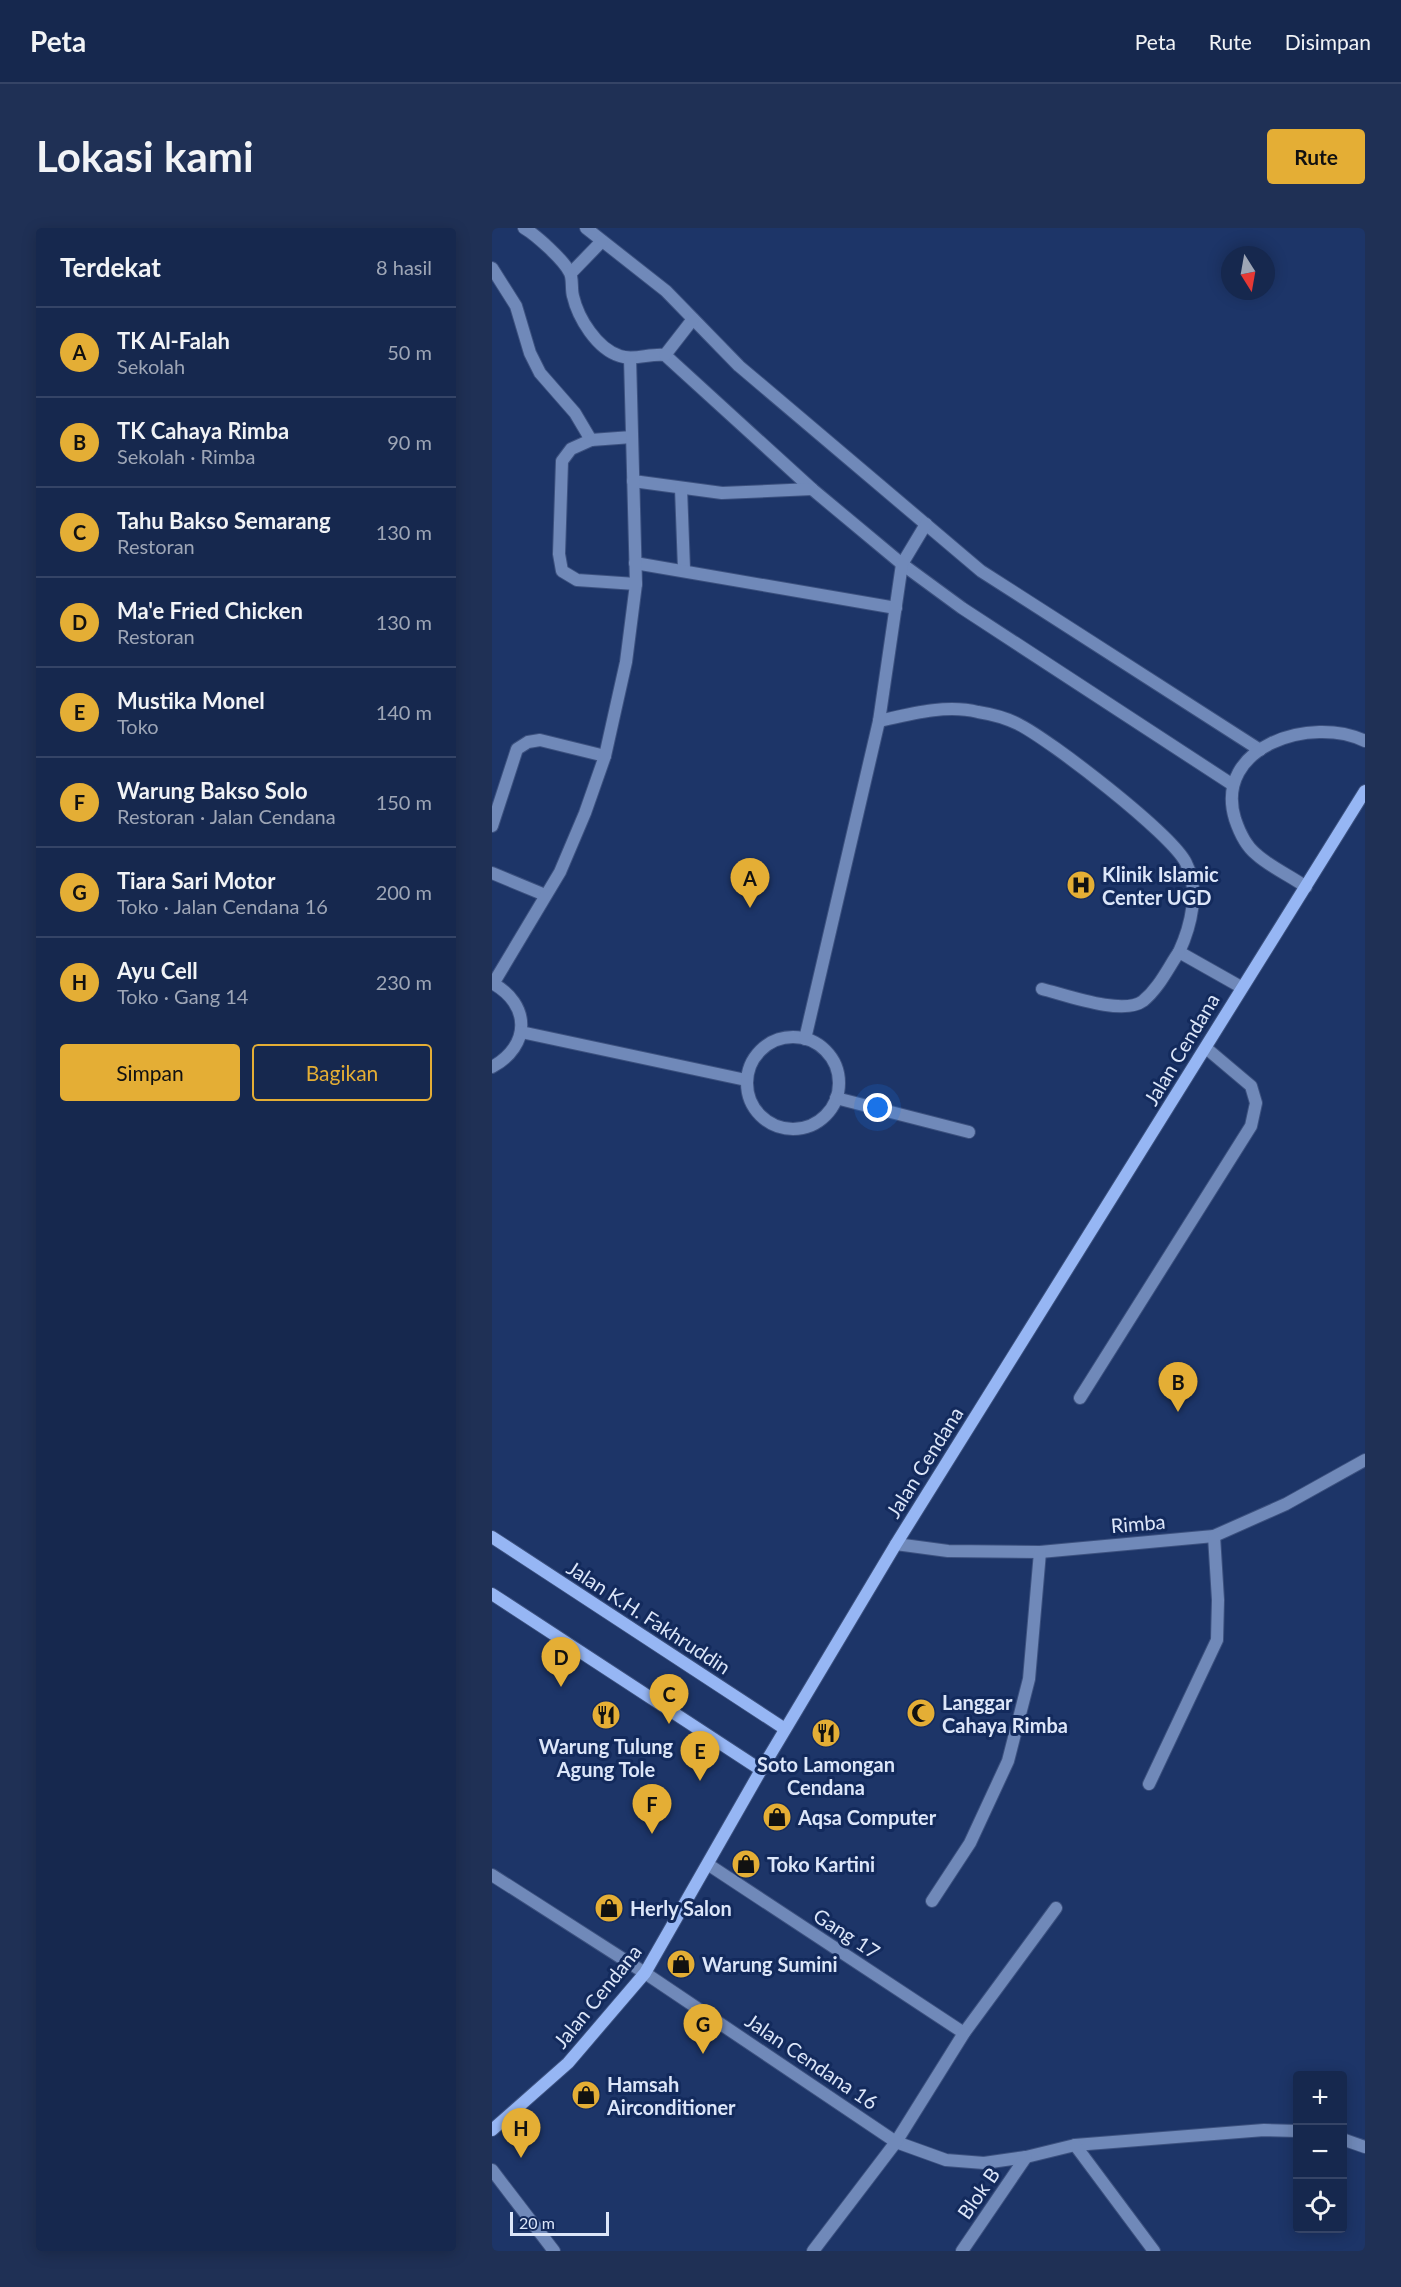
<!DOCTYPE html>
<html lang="id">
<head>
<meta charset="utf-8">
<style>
	:root { --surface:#16284e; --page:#1f3055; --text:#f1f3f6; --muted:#9ea6b6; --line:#354466; --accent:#e4ae35 }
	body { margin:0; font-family:Lato,sans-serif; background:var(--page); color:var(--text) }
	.controls { position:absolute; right:18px; bottom:18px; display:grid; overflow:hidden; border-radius:6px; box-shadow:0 3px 15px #0003 }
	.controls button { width:54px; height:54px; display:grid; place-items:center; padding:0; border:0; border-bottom:2px solid var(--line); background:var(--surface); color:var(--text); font:30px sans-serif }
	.compass { position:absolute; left:729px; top:18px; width:54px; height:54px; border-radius:50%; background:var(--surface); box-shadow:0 3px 15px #0003; rotate:169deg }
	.scale { position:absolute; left:18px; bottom:15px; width:99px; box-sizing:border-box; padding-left:6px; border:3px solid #dce6f9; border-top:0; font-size:16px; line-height:21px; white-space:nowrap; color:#dce6f9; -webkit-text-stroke:4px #132a5c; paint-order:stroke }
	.you { position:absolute; left:386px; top:880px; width:21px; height:21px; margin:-15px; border:4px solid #fff; border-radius:50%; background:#1a73e8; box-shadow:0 0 0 9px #1a73e833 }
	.badge { display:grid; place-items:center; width:39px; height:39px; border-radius:50%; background:var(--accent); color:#111; font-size:20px; font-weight:700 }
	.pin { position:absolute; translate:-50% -50px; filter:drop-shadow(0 2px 3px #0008) }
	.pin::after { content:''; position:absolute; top:32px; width:21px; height:18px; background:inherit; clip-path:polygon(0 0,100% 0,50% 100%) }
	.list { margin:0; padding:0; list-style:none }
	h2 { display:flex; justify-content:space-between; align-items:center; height:78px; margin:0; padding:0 24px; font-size:26px }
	h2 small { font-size:20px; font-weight:400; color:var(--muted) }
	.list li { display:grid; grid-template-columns:39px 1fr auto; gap:18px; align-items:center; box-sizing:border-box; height:90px; padding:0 24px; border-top:2px solid var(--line) }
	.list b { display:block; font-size:22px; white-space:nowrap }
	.list p { margin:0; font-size:20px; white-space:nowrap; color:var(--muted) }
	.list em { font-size:20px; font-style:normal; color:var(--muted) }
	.actions { display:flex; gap:12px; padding:18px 24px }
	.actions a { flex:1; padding:14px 0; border:2px solid var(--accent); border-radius:6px; text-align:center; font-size:21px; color:var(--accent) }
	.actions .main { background:var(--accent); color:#111 }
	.icon { flex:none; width:33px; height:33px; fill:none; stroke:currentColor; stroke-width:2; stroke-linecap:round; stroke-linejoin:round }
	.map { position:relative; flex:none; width:873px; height:2023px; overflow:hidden; border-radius:6px }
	header { display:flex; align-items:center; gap:36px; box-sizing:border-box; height:84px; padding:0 30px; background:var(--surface); border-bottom:2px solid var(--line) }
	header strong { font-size:28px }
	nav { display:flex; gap:33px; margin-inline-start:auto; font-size:21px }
	.intro { display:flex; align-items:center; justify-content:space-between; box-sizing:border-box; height:144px; padding:0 36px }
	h1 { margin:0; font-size:42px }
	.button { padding:15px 27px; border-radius:6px; background:var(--accent); color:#111; font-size:21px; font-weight:700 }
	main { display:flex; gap:36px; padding:0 36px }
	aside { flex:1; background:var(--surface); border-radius:6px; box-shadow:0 3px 15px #0003 }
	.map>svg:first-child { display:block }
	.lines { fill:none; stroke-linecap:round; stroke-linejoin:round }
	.lane-casing { stroke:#3c517f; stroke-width:14 }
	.street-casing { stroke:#3c517f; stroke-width:14 }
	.secondary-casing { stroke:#3c517f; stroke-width:14 }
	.lane { stroke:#7089b9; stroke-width:12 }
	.street { stroke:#7089b9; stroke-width:12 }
	.secondary { stroke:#96b6f4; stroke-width:12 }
	.labels { text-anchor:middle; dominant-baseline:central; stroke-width:6; stroke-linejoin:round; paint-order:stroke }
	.poi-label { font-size:20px; font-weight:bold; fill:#dce6f9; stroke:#132a5c; text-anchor:start }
	.street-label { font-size:20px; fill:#dce6f9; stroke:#132a5c }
</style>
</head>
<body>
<header>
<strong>Peta</strong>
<nav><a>Peta</a><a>Rute</a><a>Disimpan</a></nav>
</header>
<div class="intro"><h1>Lokasi kami</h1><a class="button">Rute</a></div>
<main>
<aside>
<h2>Terdekat<small>8 hasil</small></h2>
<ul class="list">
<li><span class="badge">A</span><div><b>TK Al-Falah</b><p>Sekolah</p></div><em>50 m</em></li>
<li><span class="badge">B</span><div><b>TK Cahaya Rimba</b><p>Sekolah · Rimba</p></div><em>90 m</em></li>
<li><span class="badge">C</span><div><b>Tahu Bakso Semarang</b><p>Restoran</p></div><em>130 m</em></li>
<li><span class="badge">D</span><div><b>Ma'e Fried Chicken</b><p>Restoran</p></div><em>130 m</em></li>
<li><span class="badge">E</span><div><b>Mustika Monel</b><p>Toko</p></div><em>140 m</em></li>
<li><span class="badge">F</span><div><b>Warung Bakso Solo</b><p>Restoran · Jalan Cendana</p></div><em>150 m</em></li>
<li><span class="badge">G</span><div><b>Tiara Sari Motor</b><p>Toko · Jalan Cendana 16</p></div><em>200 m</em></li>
<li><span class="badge">H</span><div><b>Ayu Cell</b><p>Toko · Gang 14</p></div><em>230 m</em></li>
</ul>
<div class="actions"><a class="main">Simpan</a><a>Bagikan</a></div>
</aside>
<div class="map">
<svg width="873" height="2023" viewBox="0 0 873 2023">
	<rect width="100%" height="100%" fill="#1d3568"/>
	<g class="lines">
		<g class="lane-casing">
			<g id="lane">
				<path d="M 32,0 C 44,7 72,32 78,45 C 81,51 79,61 81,68 C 86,90 105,121 128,128 C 142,133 158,125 173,127 L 320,261 L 410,336 L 470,380 L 741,557"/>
				<path d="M 94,0 L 174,63 L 247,138 L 489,343 L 768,522"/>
				<path d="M 0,40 L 24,78 L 38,125 L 48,145 L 83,185 L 99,212"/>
				<path d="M 79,45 L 110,13"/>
				<path d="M 173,127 L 201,91"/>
				<path d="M 140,209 L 99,212 L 79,221 L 70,233 L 67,326 L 70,343 L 85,352 L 144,356"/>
				<path d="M 141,253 L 230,265 L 320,261"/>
				<path d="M 189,260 L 192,341"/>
				<path d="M 143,335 L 404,380"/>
				<path d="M 387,493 C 418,486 454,476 486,484 C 499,486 514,490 526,496 C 557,511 680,606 694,635 C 708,662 699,698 687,724 L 749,759"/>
				<path d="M 0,598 L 25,521 L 36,514 L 48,512 L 113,528"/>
				<path d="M 0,645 L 53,667"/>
				<path d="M 814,659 C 799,648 778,639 764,626 C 754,618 747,603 743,591 C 721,518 820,487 873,513"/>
				<path d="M 0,755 C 39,776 39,818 0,839"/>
				<path d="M 1,756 L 68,644 L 93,585 L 113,528 L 134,434 L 144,356 L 138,130"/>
				<path d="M 550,761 C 574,767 631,788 651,773 C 667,760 676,740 687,724"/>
				<path d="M 29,804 L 254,852"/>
				<circle cx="301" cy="855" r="46"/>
				<path d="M 313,811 L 387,493 L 410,336 L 434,296"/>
				<path d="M 344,870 L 477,904"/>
				<path d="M 588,1170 L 759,898 L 764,875 L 759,858 L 714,820"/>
			</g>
		</g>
		<g class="street-casing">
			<g id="street">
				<path d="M 404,1316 L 456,1323 L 548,1324 L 722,1308 L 794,1276 L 873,1232"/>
				<path d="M 657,1556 L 725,1412 L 726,1372 L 722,1308"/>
				<path d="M 217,1637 L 472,1805"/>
				<path d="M 0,1647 L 153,1745 L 404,1914 L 454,1932 L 492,1935 L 534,1929 L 583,1917 L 772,1902 L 806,1903"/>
				<path d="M 440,1673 L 478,1615 L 516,1533 L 537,1451 L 548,1324"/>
				<path d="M 850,1911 L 873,1919"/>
				<path d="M 583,1917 L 662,2023"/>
				<path d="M 0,1942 L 62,2023"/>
				<path d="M 321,2023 L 404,1914 L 472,1805 L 564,1680"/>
				<path d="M 470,2023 L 534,1929"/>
			</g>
		</g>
		<g class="secondary-casing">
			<g id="secondary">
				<path d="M 0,1309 L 293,1501"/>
				<path d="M 0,1366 L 269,1542"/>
				<path d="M 0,1902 L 76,1835 L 153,1745 L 269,1542 L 404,1316 L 873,563"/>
			</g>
		</g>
		<use href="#lane" class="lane"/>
		<use href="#street" class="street"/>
		<use href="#secondary" class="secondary"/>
	</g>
	<defs>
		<g id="hospital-disc" transform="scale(1.5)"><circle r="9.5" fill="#e4ae35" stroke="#132a5c"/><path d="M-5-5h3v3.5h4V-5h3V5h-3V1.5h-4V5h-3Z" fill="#111"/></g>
		<g id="mosque-disc" transform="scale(1.5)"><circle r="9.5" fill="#e4ae35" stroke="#132a5c"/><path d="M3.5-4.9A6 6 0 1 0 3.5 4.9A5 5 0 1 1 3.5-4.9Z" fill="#111"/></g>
		<g id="restaurant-disc" transform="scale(1.5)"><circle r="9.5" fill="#e4ae35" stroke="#132a5c"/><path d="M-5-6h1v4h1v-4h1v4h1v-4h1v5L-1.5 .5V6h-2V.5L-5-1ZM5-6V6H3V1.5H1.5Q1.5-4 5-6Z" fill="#111"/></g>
		<g id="shop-disc" transform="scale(1.5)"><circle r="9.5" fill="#e4ae35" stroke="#132a5c"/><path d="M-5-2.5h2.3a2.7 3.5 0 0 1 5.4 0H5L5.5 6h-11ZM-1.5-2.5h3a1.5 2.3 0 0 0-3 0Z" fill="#111"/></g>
	</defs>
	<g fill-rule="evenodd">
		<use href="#hospital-disc" x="589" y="657"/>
		<use href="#mosque-disc" x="429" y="1485"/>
		<use href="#restaurant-disc" x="114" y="1487"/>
		<use href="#restaurant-disc" x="334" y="1505"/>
		<use href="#shop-disc" x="285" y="1589"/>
		<use href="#shop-disc" x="254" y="1636"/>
		<use href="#shop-disc" x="117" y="1680"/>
		<use href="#shop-disc" x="189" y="1736"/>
		<use href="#shop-disc" x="94" y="1867"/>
	</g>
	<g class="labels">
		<g class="poi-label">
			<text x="610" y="646">Klinik Islamic<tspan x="610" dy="23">Center UGD</tspan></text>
			<text x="450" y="1474">Langgar<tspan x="450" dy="23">Cahaya Rimba</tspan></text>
			<text x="114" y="1518" text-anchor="middle">Warung Tulung<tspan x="114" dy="23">Agung Tole</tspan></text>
			<text x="334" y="1536" text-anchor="middle">Soto Lamongan<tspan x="334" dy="23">Cendana</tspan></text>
			<text x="306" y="1589">Aqsa Computer</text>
			<text x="275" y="1636">Toko Kartini</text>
			<text x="138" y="1680">Herly Salon</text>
			<text x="210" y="1736">Warung Sumini</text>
			<text x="115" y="1856">Hamsah<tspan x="115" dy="23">Airconditioner</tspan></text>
		</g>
		<g class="street-label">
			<text transform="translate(689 821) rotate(-59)">Jalan Cendana</text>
			<text transform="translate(432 1234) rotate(-58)">Jalan Cendana</text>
			<text transform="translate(646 1295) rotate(-5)">Rimba</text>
			<text transform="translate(157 1389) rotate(33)">Jalan K.H. Fakhruddin</text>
			<text transform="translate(355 1705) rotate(33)">Gang 17</text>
			<text transform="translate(105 1768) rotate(-51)">Jalan Cendana</text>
			<text transform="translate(320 1833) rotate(34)">Jalan Cendana 16</text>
			<text transform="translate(486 1965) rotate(-55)">Blok B</text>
		</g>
	</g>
</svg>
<div class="controls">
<button>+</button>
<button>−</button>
<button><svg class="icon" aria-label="locate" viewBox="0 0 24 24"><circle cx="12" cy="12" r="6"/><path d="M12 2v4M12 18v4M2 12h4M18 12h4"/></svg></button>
</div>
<svg class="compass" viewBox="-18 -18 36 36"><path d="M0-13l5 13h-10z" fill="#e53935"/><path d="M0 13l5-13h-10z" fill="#9ea6b6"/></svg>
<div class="scale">20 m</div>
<div class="you"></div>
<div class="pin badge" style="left:258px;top:680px">A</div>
<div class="pin badge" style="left:686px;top:1184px">B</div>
<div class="pin badge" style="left:177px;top:1496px">C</div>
<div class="pin badge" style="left:69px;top:1459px">D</div>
<div class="pin badge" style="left:208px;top:1553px">E</div>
<div class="pin badge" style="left:160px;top:1606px">F</div>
<div class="pin badge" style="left:211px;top:1826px">G</div>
<div class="pin badge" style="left:29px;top:1930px">H</div>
</div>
</main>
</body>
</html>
